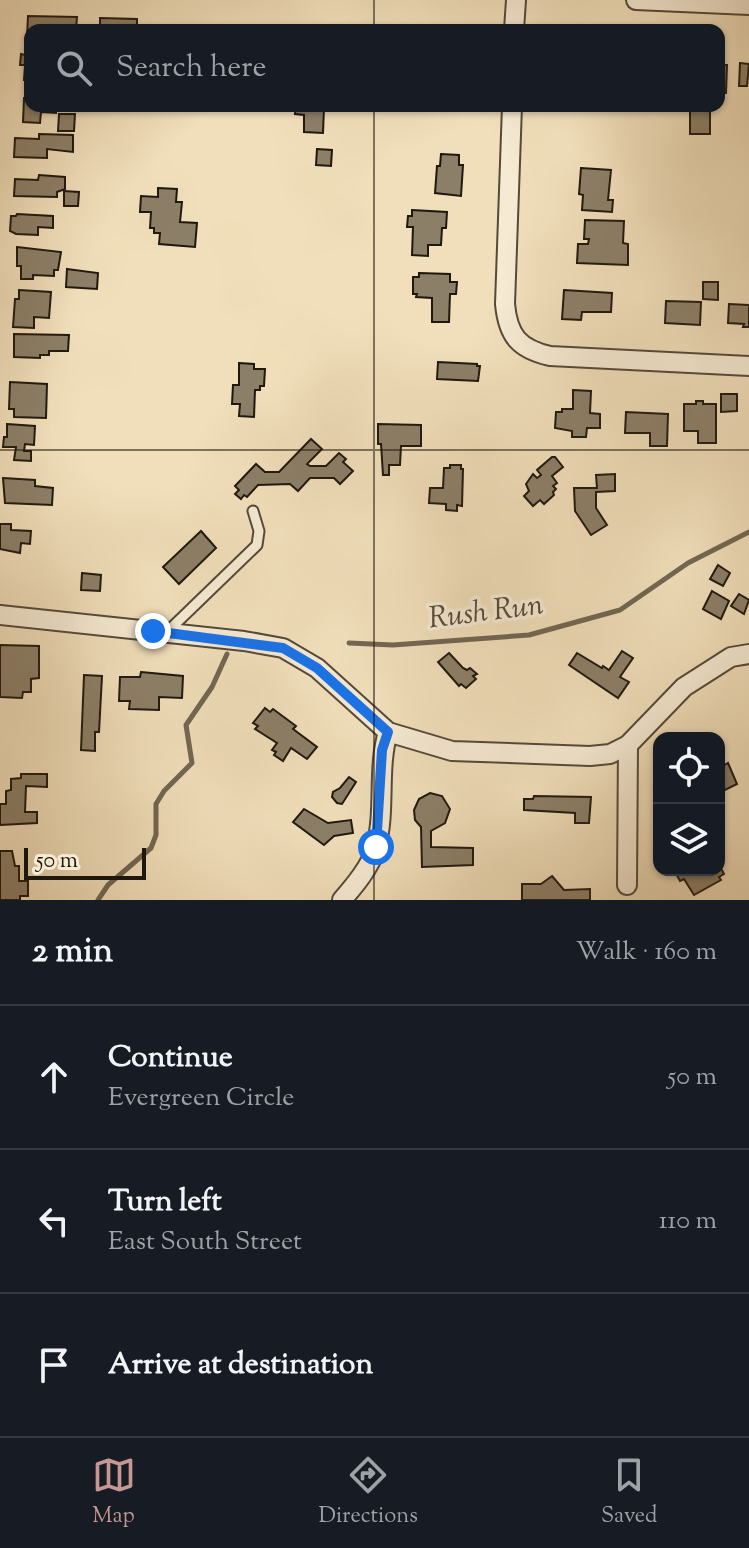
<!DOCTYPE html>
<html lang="en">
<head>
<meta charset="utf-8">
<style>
	:root { --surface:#171b24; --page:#242831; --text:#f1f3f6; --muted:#9ea1a6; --line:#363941; --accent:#c59692 }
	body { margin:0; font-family:"Sorts Mill Goudy",serif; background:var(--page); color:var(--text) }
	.controls { position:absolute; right:24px; bottom:24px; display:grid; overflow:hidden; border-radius:16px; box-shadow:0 2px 6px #0004 }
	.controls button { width:72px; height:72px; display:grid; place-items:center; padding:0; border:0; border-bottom:2px solid var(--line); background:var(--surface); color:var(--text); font:40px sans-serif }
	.scale { position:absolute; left:24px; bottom:20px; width:122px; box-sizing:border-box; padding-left:8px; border:4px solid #1f180e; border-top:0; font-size:22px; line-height:28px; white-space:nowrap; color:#1f180e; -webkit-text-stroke:6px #f6ead3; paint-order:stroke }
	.stop { position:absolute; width:24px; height:24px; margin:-18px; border:6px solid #1a73e8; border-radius:50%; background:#fff }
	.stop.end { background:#1a73e8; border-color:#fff; box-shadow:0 2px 8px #0008 }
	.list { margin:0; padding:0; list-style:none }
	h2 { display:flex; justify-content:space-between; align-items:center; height:104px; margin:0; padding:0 32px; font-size:34px }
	h2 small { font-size:26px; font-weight:400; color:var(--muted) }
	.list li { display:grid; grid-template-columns:52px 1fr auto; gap:24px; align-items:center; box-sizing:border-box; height:144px; padding:0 32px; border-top:2px solid var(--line) }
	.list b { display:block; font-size:30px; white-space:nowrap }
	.list p { margin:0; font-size:26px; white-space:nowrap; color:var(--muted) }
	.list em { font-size:26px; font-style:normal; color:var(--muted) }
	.icon { flex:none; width:44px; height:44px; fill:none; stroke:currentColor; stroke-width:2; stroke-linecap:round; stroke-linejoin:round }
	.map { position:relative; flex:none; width:749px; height:900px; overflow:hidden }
	.search { position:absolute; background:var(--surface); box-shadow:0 2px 6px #0004; left:24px; right:24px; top:24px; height:88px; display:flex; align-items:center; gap:20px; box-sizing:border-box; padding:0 28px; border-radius:16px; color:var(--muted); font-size:30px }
	.sheet { height:536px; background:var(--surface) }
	nav { display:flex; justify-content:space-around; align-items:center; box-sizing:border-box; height:112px; border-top:2px solid var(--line); background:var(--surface); font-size:22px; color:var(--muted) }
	nav a { display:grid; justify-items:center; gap:4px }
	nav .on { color:var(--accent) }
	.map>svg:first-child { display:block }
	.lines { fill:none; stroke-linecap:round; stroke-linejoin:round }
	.stream { stroke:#726752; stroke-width:5 }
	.building { fill:#8c7f68; stroke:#1f180e; stroke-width:2 }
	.service-casing { stroke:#544a39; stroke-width:13 }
	.minor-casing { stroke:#544a39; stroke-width:22 }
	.service { stroke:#f6ead3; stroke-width:9 }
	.minor { stroke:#f6ead3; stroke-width:18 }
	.route { stroke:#1a73e8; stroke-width:10 }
	.grid { fill:none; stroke:#1f180e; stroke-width:2; stroke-opacity:0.55 }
	.labels { text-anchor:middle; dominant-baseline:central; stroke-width:7; stroke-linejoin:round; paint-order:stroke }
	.water-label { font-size:30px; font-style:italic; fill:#574c3c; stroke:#f6ead3 }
</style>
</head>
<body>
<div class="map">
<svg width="749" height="900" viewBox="0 0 749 900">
	<rect width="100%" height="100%" fill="#f1dfbb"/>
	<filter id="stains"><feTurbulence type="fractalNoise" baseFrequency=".0025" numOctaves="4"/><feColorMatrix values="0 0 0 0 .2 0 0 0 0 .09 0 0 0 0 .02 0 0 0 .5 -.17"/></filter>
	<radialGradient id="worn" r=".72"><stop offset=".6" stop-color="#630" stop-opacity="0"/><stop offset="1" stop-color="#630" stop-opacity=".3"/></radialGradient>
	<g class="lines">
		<g class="stream">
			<path d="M 349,643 L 393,645 L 529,635 L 620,610 L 688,563 L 749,532"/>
			<path d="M 98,900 L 108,885 L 151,848 L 156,835 L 156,804 L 164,791 L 192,763 L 186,725 L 212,687 L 227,654"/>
		</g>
	</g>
	<g class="building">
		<path d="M 28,16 L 77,17 L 76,30 L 30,30 L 30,36 L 27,36 Z"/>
		<path d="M 100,18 L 137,19 L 137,30 L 100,30 Z"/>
		<path d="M 200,26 L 227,27 L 227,30 L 200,30 Z"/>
		<path d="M 719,41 L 721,41 L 721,65 L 727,65 L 726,93 L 719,93 Z"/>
		<path d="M 26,45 L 30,45 L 30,80 L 24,80 L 25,65 L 20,65 L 21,54 L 25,55 Z"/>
		<path d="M 740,63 L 749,64 L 747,86 L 739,86 Z"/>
		<path d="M 24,98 L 30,98 L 30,106 L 56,106 L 56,113 L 41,112 L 40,123 L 23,122 Z"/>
		<path d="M 296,106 L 327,106 L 324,108 L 323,133 L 304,132 L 304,115 L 295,114 Z"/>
		<rect x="690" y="107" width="20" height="27"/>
		<path d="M 59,114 L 75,114 L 74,131 L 58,131 Z"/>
		<path d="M 39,134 L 73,135 L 73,152 L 47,149 L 47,158 L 14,157 L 15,138 L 39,139 Z"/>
		<path d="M 317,149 L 332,150 L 331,166 L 316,165 Z"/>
		<path d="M 441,154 L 459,155 L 459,165 L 463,165 L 461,196 L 435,193 L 437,166 L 440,166 Z"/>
		<path d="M 581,168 L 611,170 L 608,200 L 613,200 L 612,212 L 582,210 L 583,195 L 579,194 Z"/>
		<path d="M 39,175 L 65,177 L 65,189 L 57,192 L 57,197 L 14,196 L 15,179 L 38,180 Z"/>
		<path d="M 158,188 L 177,189 L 176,202 L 182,202 L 180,222 L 197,223 L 195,247 L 159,244 L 160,233 L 154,233 L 154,228 L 150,228 L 151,212 L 140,212 L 141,196 L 158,197 Z"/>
		<path d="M 64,191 L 79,192 L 78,206 L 64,206 Z"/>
		<path d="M 412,210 L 447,212 L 446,228 L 442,228 L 441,245 L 428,245 L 428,256 L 412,255 L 413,227 L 407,227 L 408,216 L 412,216 Z"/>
		<path d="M 17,214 L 53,216 L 53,228 L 38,227 L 38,235 L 16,234 L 10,231 L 11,216 L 16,216 Z"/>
		<path d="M 585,220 L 624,221 L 623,243 L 628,244 L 628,265 L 577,263 L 578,244 L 588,244 L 589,239 L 584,239 Z"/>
		<path d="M 17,247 L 61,252 L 58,270 L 54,270 L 54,276 L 33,275 L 33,279 L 21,279 L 21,266 L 17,266 Z"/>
		<path d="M 67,269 L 98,273 L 97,289 L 66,287 Z"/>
		<path d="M 419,273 L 450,274 L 450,282 L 457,282 L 456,294 L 450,294 L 449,322 L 432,322 L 432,298 L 416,297 L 417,294 L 413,294 L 413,277 L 419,277 Z"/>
		<path d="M 703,282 L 718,282 L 718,300 L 703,299 Z"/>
		<path d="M 19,290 L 51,292 L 49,318 L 34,317 L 34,328 L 13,327 L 15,299 L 19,299 Z"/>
		<path d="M 564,290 L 612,293 L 611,312 L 582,312 L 581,320 L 562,319 Z"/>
		<path d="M 666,301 L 701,302 L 700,325 L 665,323 Z"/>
		<path d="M 729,304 L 749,305 L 749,327 L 743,327 L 744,324 L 728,323 Z"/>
		<path d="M 14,334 L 69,335 L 68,351 L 49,351 L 49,355 L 40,355 L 40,358 L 14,357 Z"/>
		<path d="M 438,362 L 477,364 L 477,366 L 480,366 L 478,381 L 437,379 Z"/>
		<path d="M 239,363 L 254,364 L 254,369 L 265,369 L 264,386 L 260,386 L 260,390 L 255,390 L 254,417 L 239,416 L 240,404 L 232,404 L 233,385 L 239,385 Z"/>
		<path d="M 10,382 L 47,384 L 46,418 L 14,417 L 14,409 L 9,409 Z"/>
		<path d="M 573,390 L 591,391 L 590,413 L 600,414 L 600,428 L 587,428 L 586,437 L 572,437 L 572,431 L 555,428 L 556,412 L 562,412 L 562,409 L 573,409 Z"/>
		<path d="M 721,394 L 737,394 L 737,411 L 721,412 Z"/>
		<path d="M 696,401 L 703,401 L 703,404 L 716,404 L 716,443 L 698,443 L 698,431 L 684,431 L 684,404 L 696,404 Z"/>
		<path d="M 626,412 L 668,414 L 667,446 L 650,446 L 650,433 L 625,433 Z"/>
		<path d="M 7,424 L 35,426 L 34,445 L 25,444 L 24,451 L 31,451 L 31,461 L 14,460 L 16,447 L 3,447 L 4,437 L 7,437 Z"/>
		<path d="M 378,424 L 421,425 L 421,446 L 401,446 L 400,465 L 389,465 L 389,475 L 383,475 L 381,444 L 378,444 Z"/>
		<path d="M 311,439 L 322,449 L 307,464 L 310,466 L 326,466 L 339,453 L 346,459 L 343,462 L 353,471 L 340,484 L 334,478 L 310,478 L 298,491 L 290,484 L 258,485 L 247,497 L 244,495 L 241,499 L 235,494 L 239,490 L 235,486 L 256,464 L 265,472 L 279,472 Z"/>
		<path d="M 552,457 L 555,457 L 563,467 L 552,476 L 557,483 L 553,486 L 556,489 L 553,492 L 554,495 L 544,504 L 540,500 L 533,506 L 524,496 L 529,491 L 526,484 L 533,474 L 537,478 L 541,475 L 537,470 Z"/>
		<path d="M 450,465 L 461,465 L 461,469 L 463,469 L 462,506 L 457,505 L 457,511 L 446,510 L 446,504 L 429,503 L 430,488 L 443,488 L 444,468 L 450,468 Z"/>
		<path d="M 615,474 L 615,491 L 596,492 L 596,508 L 607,525 L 591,535 L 575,511 L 574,488 L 597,488 L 596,475 Z"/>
		<path d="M 3,478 L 35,480 L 35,486 L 53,488 L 52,505 L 5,503 Z"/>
		<path d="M 0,524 L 11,524 L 11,530 L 31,531 L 30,544 L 21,543 L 20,553 L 0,549 Z"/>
		<path d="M 201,531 L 216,548 L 179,584 L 163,567 Z"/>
		<path d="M 718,565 L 730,573 L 723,586 L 710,579 Z"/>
		<path d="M 82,573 L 101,575 L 100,591 L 81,590 Z"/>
		<path d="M 712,591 L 729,601 L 721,619 L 703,609 Z"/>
		<path d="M 739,594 L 749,600 L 744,614 L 731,606 Z"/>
		<path d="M 0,645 L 39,646 L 39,678 L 31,679 L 31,692 L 23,692 L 22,698 L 0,697 Z"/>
		<path d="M 622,651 L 633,658 L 620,677 L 629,682 L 618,698 L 569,665 L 577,653 L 602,668 L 603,666 L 609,670 Z"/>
		<path d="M 449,653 L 463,668 L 467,670 L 470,668 L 477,674 L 473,676 L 476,679 L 466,688 L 461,684 L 459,686 L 438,662 Z"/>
		<path d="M 141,672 L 183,676 L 182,698 L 159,697 L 159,710 L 129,709 L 130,701 L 119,701 L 120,677 L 140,677 Z"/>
		<path d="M 84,675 L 102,676 L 99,732 L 95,732 L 95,751 L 81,750 Z"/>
		<path d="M 265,708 L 270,712 L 273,709 L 296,726 L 293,729 L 317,747 L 307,759 L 291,748 L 283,761 L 274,755 L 276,752 L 272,750 L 277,743 L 255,729 L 258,726 L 253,723 Z"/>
		<path d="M 728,763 L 737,784 L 719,793 L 719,768 Z"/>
		<path d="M 21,774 L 47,774 L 47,787 L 26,786 L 25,812 L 37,812 L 37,823 L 0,825 L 0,804 L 6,804 L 6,791 L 11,790 L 11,779 L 21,778 Z"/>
		<path d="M 349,777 L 356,782 L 342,804 L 337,803 L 332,797 L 333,792 L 340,788 Z"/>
		<path d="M 430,793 L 442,796 L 450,809 L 445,823 L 431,831 L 431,847 L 473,848 L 473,865 L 422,867 L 421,827 L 415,820 L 414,810 L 419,799 Z"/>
		<path d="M 534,796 L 591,797 L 589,823 L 575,823 L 575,813 L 524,810 L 524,799 L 533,799 Z"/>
		<path d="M 304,809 L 328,823 L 351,820 L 353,833 L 334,836 L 324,845 L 293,822 Z"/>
		<path d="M 0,851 L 12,851 L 15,866 L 19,866 L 19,881 L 28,881 L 28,896 L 20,896 L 20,900 L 0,900 Z"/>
		<path d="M 719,865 L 724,874 L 719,877 L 721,880 L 694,895 L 684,879 L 680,881 L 674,870 L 719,870 Z"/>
		<path d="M 552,876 L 564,890 L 590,889 L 590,900 L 522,900 L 522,884 L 541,884 Z"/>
	</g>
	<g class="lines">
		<g class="service-casing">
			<path id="service" d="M 167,632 L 257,545 L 259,531 L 253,511"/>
		</g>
		<g class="minor-casing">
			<g id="minor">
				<path d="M 636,0 L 749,5"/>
				<path d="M 514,30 L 516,0"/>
				<path d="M 512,106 L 505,304 C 508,336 519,349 550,356 L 749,366"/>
				<path d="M 0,615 L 244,641 L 283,648 L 317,668 L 388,732 L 452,751 L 590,756 L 610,754 L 628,745 L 684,687 L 731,657 L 749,654"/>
				<path d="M 627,885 L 628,745"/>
				<path d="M 342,900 C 355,885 371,866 376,847 C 386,809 377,769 388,732"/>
			</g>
		</g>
		<use href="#service" class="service"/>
		<use href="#minor" class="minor"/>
	</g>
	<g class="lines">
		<path class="route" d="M 153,631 L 283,648 L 317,668 L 388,732 L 382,750 L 376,847"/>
	</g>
	<path class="grid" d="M 374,0 L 374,30M 374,106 L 374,900M 0,450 L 749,450"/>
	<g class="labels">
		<g class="water-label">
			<text transform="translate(486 613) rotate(-7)">Rush Run</text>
		</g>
	</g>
	<rect width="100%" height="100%" filter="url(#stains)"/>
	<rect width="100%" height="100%" fill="url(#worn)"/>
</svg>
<div class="controls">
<button><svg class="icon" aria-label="locate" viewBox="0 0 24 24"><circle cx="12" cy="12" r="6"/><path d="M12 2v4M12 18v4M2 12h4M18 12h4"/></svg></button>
<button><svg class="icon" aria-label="layers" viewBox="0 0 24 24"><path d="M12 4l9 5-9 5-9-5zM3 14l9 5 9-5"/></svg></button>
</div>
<div class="scale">50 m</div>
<div class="stop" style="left:376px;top:847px"></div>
<div class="stop end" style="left:153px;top:631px"></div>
<div class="search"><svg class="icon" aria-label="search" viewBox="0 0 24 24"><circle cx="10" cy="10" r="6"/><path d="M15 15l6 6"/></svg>Search here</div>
</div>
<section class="sheet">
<h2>2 min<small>Walk · 160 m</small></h2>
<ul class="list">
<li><svg class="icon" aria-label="ahead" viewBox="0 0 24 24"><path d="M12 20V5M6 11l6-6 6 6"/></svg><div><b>Continue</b><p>Evergreen Circle</p></div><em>50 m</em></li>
<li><svg class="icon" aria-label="left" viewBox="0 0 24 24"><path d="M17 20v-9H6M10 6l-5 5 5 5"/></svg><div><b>Turn left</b><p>East South Street</p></div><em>110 m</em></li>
<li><svg class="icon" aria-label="arrive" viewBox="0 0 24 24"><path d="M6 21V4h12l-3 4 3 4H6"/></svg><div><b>Arrive at destination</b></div></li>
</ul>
</section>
<nav>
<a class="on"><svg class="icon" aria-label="map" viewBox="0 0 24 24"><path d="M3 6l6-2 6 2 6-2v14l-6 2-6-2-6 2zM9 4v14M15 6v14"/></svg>Map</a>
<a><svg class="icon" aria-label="directions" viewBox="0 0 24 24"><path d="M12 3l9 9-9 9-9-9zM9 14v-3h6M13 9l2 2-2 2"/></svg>Directions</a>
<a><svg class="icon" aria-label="saved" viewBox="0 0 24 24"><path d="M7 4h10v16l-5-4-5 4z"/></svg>Saved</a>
</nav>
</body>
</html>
